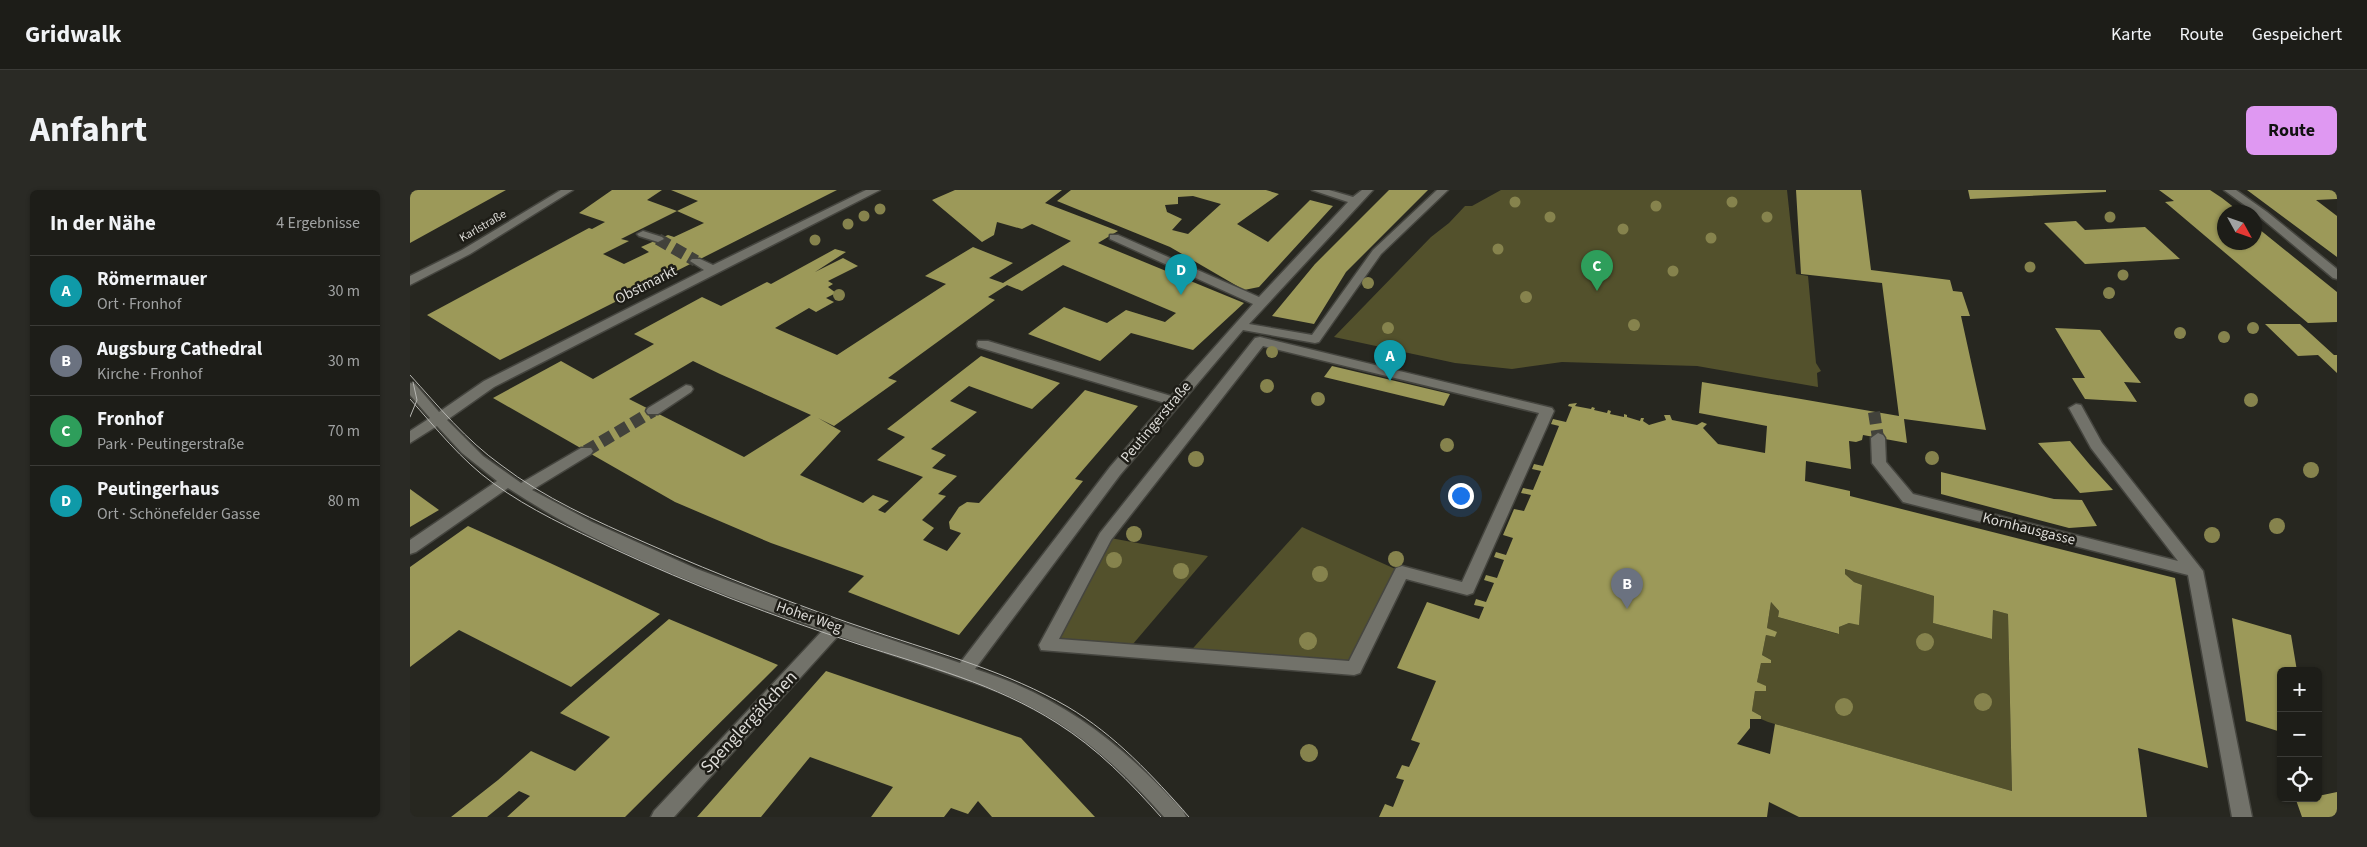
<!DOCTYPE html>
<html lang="de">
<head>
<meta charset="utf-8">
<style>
	:root { --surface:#1d1d18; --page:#2a2a25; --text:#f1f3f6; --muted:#a0a2a2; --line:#3b3b37; --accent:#df98f2 }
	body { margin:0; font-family:"Source Sans 3",sans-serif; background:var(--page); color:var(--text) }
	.controls { position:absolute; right:15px; bottom:15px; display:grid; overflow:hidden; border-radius:8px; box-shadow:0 1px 4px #0004 }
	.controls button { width:45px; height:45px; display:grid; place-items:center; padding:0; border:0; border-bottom:1px solid var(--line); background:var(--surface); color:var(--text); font:25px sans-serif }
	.compass { position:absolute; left:1807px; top:15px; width:45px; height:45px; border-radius:50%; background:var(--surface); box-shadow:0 1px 4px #0004; rotate:130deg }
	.you { position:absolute; left:1050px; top:305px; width:18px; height:18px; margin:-12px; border:4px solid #fff; border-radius:50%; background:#1a73e8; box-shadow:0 0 0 8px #1a73e833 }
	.badge { display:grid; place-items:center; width:32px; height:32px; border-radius:50%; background:var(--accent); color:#fff; font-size:16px; font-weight:700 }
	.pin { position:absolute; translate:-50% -41px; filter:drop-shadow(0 1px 2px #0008) }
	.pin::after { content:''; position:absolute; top:26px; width:18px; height:15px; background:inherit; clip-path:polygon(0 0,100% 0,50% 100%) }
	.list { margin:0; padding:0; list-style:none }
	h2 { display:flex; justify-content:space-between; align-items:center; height:65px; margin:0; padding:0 20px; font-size:21px }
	h2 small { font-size:16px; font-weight:400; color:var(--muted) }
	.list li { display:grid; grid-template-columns:32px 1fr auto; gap:15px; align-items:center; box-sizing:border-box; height:70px; padding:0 20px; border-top:1px solid var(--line) }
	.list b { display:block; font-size:19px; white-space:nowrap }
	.list p { margin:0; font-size:16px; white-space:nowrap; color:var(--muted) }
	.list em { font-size:16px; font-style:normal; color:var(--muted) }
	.icon { flex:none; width:28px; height:28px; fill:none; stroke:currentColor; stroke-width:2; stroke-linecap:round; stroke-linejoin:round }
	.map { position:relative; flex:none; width:1927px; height:627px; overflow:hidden; border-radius:8px }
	header { display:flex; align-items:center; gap:30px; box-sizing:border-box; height:70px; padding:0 25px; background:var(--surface); border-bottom:1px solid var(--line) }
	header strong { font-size:24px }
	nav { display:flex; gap:28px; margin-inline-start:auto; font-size:18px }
	.intro { display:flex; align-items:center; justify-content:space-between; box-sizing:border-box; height:120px; padding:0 30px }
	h1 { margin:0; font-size:35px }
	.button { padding:12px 22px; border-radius:8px; background:var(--accent); color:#111; font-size:18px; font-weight:700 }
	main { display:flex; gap:30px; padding:0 30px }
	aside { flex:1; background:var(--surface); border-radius:8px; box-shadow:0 1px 4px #0004 }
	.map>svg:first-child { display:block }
	.green { fill:#53512c }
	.building { fill:#9c9959; fill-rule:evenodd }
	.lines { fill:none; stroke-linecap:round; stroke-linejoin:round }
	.minor-tunnel { stroke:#42423b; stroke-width:12; stroke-dasharray:12 6; stroke-linecap:butt }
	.minor-casing { stroke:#45453f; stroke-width:3 }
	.minor { fill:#72726a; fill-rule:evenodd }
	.tram { stroke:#b8b8b3; stroke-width:1 }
	.tree { fill:#86834d }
	.labels { text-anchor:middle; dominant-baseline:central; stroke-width:5; stroke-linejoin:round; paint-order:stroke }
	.far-street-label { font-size:12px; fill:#dcdbd7; stroke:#1e1d17 }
	.street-label { font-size:15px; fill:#dcdbd7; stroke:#1e1d17 }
	.near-street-label { font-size:18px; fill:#dcdbd7; stroke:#1e1d17 }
</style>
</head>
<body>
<header>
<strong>Gridwalk</strong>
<nav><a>Karte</a><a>Route</a><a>Gespeichert</a></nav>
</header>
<div class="intro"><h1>Anfahrt</h1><a class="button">Route</a></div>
<main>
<aside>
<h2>In der Nähe<small>4 Ergebnisse</small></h2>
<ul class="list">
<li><span class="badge" style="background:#0f9aa8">A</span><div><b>Römermauer</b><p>Ort · Fronhof</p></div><em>30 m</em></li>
<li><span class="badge" style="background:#6b7280">B</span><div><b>Augsburg Cathedral</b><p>Kirche · Fronhof</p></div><em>30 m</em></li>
<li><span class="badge" style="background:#2e9e5b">C</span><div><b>Fronhof</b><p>Park · Peutingerstraße</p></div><em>70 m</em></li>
<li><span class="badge" style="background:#0f9aa8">D</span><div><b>Peutingerhaus</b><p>Ort · Schönefelder Gasse</p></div><em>80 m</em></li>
</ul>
</aside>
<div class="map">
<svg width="1927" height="627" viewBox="0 0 1927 627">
	<rect width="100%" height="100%" fill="#272720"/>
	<g class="green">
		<path d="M 1091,0 L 1377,0 L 1386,84 L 1398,86 L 1406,173 L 1411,181 L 1407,183 L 1408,197 L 1287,176 L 1152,172 L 1102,179 L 1045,173 L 924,147 L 1021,47 L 1039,33 L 1055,16 L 1062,16 Z"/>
		<path d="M 892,337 L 992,382 L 944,478 L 776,466 Z"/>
		<path d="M 695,347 L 798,366 L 717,461 L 637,455 Z"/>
		<path d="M 1435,379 L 1524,406 L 1523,433 L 1582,449 L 1583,420 L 1598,424 L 1602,601 L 1358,532 L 1351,529 L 1351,526 L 1342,521 L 1345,501 L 1355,500 L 1356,497 L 1347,492 L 1351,473 L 1361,473 L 1361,470 L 1352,465 L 1356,445 L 1365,447 L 1366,443 L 1357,438 L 1361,412 L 1369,421 L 1368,427 L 1428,444 L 1429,437 L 1439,433 L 1449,434 L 1452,395 L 1444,392 L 1435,384 Z"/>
	</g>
	<g class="building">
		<path d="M 0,0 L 96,0 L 0,53 Z"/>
		<path d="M 202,0 L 252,0 L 237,10 L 267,21 L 288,11 L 261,0 L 427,0 L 90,170 L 17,125 L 179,38 L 182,39 L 195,32 L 169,23 ZM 267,21 L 294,33 L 264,47 L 258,45 L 231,57 L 239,62 L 214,74 L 193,64 L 219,51 L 211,49 Z"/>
		<path d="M 545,0 L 652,0 L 635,13 L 708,41 L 688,53 L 834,113 L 783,160 L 721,143 L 690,171 L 618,144 L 654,117 L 697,133 L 716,120 L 755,132 L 766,123 L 653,75 L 612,101 L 597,95 L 578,107 L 585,110 L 478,188 L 487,191 L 424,236 L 408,228 L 431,241 L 390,285 L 453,313 L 463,305 L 479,311 L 468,320 L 475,323 L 513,287 L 467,270 L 495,247 L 477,239 L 571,166 L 650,193 L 622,219 L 559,196 L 540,211 L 567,222 L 521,259 L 536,265 L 522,278 L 547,286 L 528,304 L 536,306 L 512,330 L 524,338 L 513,350 L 537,361 L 551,343 L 540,339 L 539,332 L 549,317 L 557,312 L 569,313 L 675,200 L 728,216 L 665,289 L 673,291 L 549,445 L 438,402 L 454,386 L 361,353 L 265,312 L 83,208 L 151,171 L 183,189 L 244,154 L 224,144 L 292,107 L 311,116 L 357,92 L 361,94 L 425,59 L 436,62 L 405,82 L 433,68 L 448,76 L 418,91 L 423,94 L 418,97 L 426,103 L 416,108 L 424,112 L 406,122 L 399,118 L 365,138 L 427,165 L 536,94 L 515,86 L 563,57 L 603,73 L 579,88 L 593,93 L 661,51 L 622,34 L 612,39 L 587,32 L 584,45 L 572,52 L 522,10 ZM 283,171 L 310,184 L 401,225 L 334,267 L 219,209 Z"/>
		<path d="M 661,0 L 856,0 L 869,4 L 827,34 L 858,52 L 900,10 L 923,16 L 849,97 L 834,100 L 760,57 L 647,11 ZM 783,6 L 811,14 L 778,44 L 762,40 L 772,29 L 757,22 L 755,15 L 768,14 L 768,7 Z"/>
		<path d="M 979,0 L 1018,0 L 936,82 L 904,134 L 862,126 L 905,74 Z"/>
		<path d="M 1386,0 L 1451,0 L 1461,80 L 1540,90 L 1543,101 L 1552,102 L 1560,126 L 1551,126 L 1576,240 L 1494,229 L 1497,253 L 1453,245 L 1452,250 L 1446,252 L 1439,251 L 1441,279 L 1396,271 L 1395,291 L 1440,301 L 1440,306 L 1765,388 L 1798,578 L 1728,558 L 1737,627 L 1389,627 L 1359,612 L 1357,627 L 969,627 L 975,614 L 983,617 L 994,590 L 986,588 L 992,575 L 999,577 L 1010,553 L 1001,550 L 1026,491 L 987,478 L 1017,412 L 1069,429 L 1074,417 L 1064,415 L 1066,409 L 1076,412 L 1084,393 L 1074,390 L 1076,385 L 1087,388 L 1094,370 L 1084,367 L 1086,362 L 1096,365 L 1103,348 L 1093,345 L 1104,319 L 1114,321 L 1121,305 L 1111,303 L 1113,298 L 1123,300 L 1131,281 L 1122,279 L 1124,274 L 1133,276 L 1149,236 L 1141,234 L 1143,229 L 1156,232 L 1162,217 L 1158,216 L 1159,214 L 1167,213 L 1165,216 L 1181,219 L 1182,217 L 1185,218 L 1184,220 L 1197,223 L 1198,220 L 1201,221 L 1200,224 L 1214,227 L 1214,224 L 1217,225 L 1217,227 L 1230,231 L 1231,228 L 1234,228 L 1233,231 L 1239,235 L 1256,230 L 1254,225 L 1260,225 L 1262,230 L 1287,235 L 1292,232 L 1297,234 L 1293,238 L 1308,254 L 1355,263 L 1357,236 L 1289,223 L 1292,192 L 1489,226 L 1472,93 L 1391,84 ZM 1435,379 L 1524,406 L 1523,433 L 1582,449 L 1583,420 L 1598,424 L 1602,601 L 1365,534 L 1360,564 L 1327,554 L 1340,538 L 1340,529 L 1351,529 L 1351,526 L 1342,521 L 1345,501 L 1356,501 L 1356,496 L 1347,492 L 1351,473 L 1361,473 L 1361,470 L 1352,465 L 1356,445 L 1365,447 L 1367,442 L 1357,438 L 1361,412 L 1369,421 L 1368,427 L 1429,444 L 1429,437 L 1439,433 L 1449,435 L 1452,395 L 1444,392 L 1435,384 Z"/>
		<path d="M 1558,0 L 1696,0 L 1696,2 L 1560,9 Z"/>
		<path d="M 1749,0 L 1800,0 L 1812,8 L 1830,22 L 1814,22 L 1814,52 L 1844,52 L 1844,35 L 1927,102 L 1927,132 L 1898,133 L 1755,12 L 1764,11 Z"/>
		<path d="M 1837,0 L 1927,0 L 1927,9 L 1906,10 L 1927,26 L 1927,67 Z"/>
		<path d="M 1666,31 L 1675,40 L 1735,37 L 1770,69 L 1675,74 L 1634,33 Z"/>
		<path d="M 1855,134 L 1890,134 L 1924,165 L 1927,165 L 1927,183 L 1908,165 L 1888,166 Z"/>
		<path d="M 1645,138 L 1690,140 L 1731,193 L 1714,192 L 1727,212 L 1675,209 L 1662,188 L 1675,188 Z"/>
		<path d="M 922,176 L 1040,204 L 1034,216 L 914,187 Z"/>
		<path d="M 1660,251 L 1680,275 L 1703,300 L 1670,303 L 1628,253 Z"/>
		<path d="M 1531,282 L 1644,309 L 1672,310 L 1687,336 L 1659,338 L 1531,304 Z"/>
		<path d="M 0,299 L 29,320 L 0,337 Z"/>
		<path d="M 58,336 L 140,373 L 250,424 L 161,497 L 49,440 L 0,477 L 0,377 Z"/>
		<path d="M 1822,428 L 1881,445 L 1887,481 L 1871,481 L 1871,542 L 1836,531 Z"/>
		<path d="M 259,429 L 368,475 L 215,627 L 97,627 L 120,606 L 109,601 L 77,627 L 41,627 L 88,590 L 121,561 L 165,581 L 200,547 L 150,523 Z"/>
		<path d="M 416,481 L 611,548 L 685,627 L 582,627 L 568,611 L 558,624 L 541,618 L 534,627 L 461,627 L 483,597 L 400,567 L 351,627 L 287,627 Z"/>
		<path d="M 1927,602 L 1927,627 L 1892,627 L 1886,610 L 1908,608 L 1908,606 Z"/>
	</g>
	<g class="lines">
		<g class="minor-tunnel">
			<path d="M 248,49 L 286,71"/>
			<path d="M 1464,222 L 1468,248"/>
			<path d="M 176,261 L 243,221"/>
		</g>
		<g class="minor-casing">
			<g id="minor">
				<path d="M 151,0 L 163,0 L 60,64 L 0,95 L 0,86 L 52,60 Z"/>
				<path d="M 456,0 L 470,0 L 84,197 L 37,230 L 73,266 L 111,293 L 171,258 L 181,258 L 183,261 L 181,264 L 122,300 L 182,332 L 287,379 L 420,429 L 550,473 L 700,277 L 755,213 L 568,157 L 567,154 L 568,151 L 578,151 L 761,206 L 843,114 L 700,49 L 700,45 L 708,45 L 849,107 L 938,12 L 902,0 L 919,0 L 943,7 L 952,0 L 963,0 L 839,134 L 902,145 L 963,60 L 1027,0 L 1038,0 L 971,64 L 909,152 L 905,153 L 833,140 L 710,285 L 565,479 C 653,507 711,553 773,621 L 776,627 L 754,627 C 713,581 669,540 613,513 C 593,502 571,495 550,488 C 509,474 469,460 428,446 L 264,627 L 241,627 L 244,621 L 413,440 C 305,403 193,361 98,298 L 6,362 L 0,364 L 0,350 L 87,291 L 52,263 L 27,236 L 0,253 L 0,241 L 20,228 L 0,205 L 0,193 L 5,194 L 29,222 L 74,191 L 294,80 L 280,71 L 282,69 L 290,69 L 303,75 Z"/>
				<path d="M 1814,0 L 1826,0 L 1857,22 L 1927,79 L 1927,89 L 1923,88 L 1844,22 Z"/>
				<path d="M 233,41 L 252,47 L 254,49 L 248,52 L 229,46 L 227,44 Z"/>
				<path d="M 850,147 L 1142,218 L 1144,221 L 1063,403 L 1057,405 L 996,389 L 950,483 L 944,485 L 631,460 L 629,455 L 690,343 L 845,148 ZM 853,156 L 1129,223 L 1052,392 L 992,376 L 986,378 L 939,471 L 649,449 L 701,350 Z"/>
				<path d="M 276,195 L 281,196 L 283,199 L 281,202 L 248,224 L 238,224 L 236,221 L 238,218 Z"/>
				<path d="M 1666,214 L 1671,215 L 1692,253 L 1793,381 L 1842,627 L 1822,627 L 1778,385 L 1493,312 L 1462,273 L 1461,248 L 1468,243 L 1473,245 L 1475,248 L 1476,272 L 1503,304 L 1768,371 L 1681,258 L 1659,218 Z"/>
			</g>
		</g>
		<use href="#minor" class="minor"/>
		<g class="tram">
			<path d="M 0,185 C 29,217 56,250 91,275 C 134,308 186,331 236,353 C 311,386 388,416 466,442 C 531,464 598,482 658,517 C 705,545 743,586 779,627"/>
			<path d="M 0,209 C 26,238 51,270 83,293 C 120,320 162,339 202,358 C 282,395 365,427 448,454 C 516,476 586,494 647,533 C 687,558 720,592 751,627"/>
			<path d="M 0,227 L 7,210 L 3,192"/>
		</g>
	</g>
	<g class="tree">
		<circle cx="1105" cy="12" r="5.5"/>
		<circle cx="1322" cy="12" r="5.5"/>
		<circle cx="1246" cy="16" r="5.5"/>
		<circle cx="470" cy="19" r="5.5"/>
		<circle cx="454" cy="26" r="5.5"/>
		<circle cx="1140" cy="27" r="5.5"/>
		<circle cx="1357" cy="27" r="5.5"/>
		<circle cx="1700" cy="27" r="5.5"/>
		<circle cx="438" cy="34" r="5.5"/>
		<circle cx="1213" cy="39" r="5.5"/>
		<circle cx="1301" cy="48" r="5.5"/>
		<circle cx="405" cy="50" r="5.5"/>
		<circle cx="1088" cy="59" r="5.5"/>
		<circle cx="1620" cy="77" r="5.5"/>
		<circle cx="1263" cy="81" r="5.5"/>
		<circle cx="1713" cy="85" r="5.5"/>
		<circle cx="958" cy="93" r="6"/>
		<circle cx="1699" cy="103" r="6"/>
		<circle cx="429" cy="105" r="6"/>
		<circle cx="1116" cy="107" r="6"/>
		<circle cx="1224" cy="135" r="6"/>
		<circle cx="978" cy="138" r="6"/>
		<circle cx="1843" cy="138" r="6"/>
		<circle cx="1770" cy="143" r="6"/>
		<circle cx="1814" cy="147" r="6"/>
		<circle cx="862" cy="162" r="6"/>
		<circle cx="857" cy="196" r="7"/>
		<circle cx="908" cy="209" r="7"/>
		<circle cx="1841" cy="210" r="7"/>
		<circle cx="1037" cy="255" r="7"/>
		<circle cx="1522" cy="268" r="7"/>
		<circle cx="786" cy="269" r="8"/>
		<circle cx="1901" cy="280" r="8"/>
		<circle cx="1867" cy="336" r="8"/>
		<circle cx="724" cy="344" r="8"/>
		<circle cx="1802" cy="345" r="8"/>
		<circle cx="986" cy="369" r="8"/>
		<circle cx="704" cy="370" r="8"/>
		<circle cx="771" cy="381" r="8"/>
		<circle cx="910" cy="384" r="8"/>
		<circle cx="898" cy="451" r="9"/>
		<circle cx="1515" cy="452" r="9"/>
		<circle cx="1573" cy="512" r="9"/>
		<circle cx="1434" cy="517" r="9"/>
		<circle cx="899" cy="563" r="9"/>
	</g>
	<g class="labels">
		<g class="far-street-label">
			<text transform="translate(73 36) rotate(-30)">Karlstraße</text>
		</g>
		<g class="street-label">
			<text transform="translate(236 95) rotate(-27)">Obstmarkt</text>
			<text transform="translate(746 232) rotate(-50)">Peutingerstraße</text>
			<text transform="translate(1619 339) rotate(14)">Kornhausgasse</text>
			<text transform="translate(399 427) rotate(19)">Hoher Weg</text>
		</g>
		<g class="near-street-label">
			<text transform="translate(339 532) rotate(-47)">Spenglergäßchen</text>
		</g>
	</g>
</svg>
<div class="controls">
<button>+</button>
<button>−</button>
<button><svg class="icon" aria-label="locate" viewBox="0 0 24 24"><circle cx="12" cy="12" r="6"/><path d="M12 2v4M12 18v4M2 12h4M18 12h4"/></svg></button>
</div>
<svg class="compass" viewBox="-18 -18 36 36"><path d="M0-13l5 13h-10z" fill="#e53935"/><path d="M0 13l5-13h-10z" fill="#a0a2a2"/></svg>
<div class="you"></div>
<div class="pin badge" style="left:980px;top:191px;background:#0f9aa8">A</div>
<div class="pin badge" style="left:1217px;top:419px;background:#6b7280">B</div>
<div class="pin badge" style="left:1187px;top:101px;background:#2e9e5b">C</div>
<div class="pin badge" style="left:771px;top:105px;background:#0f9aa8">D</div>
</div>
</main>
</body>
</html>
